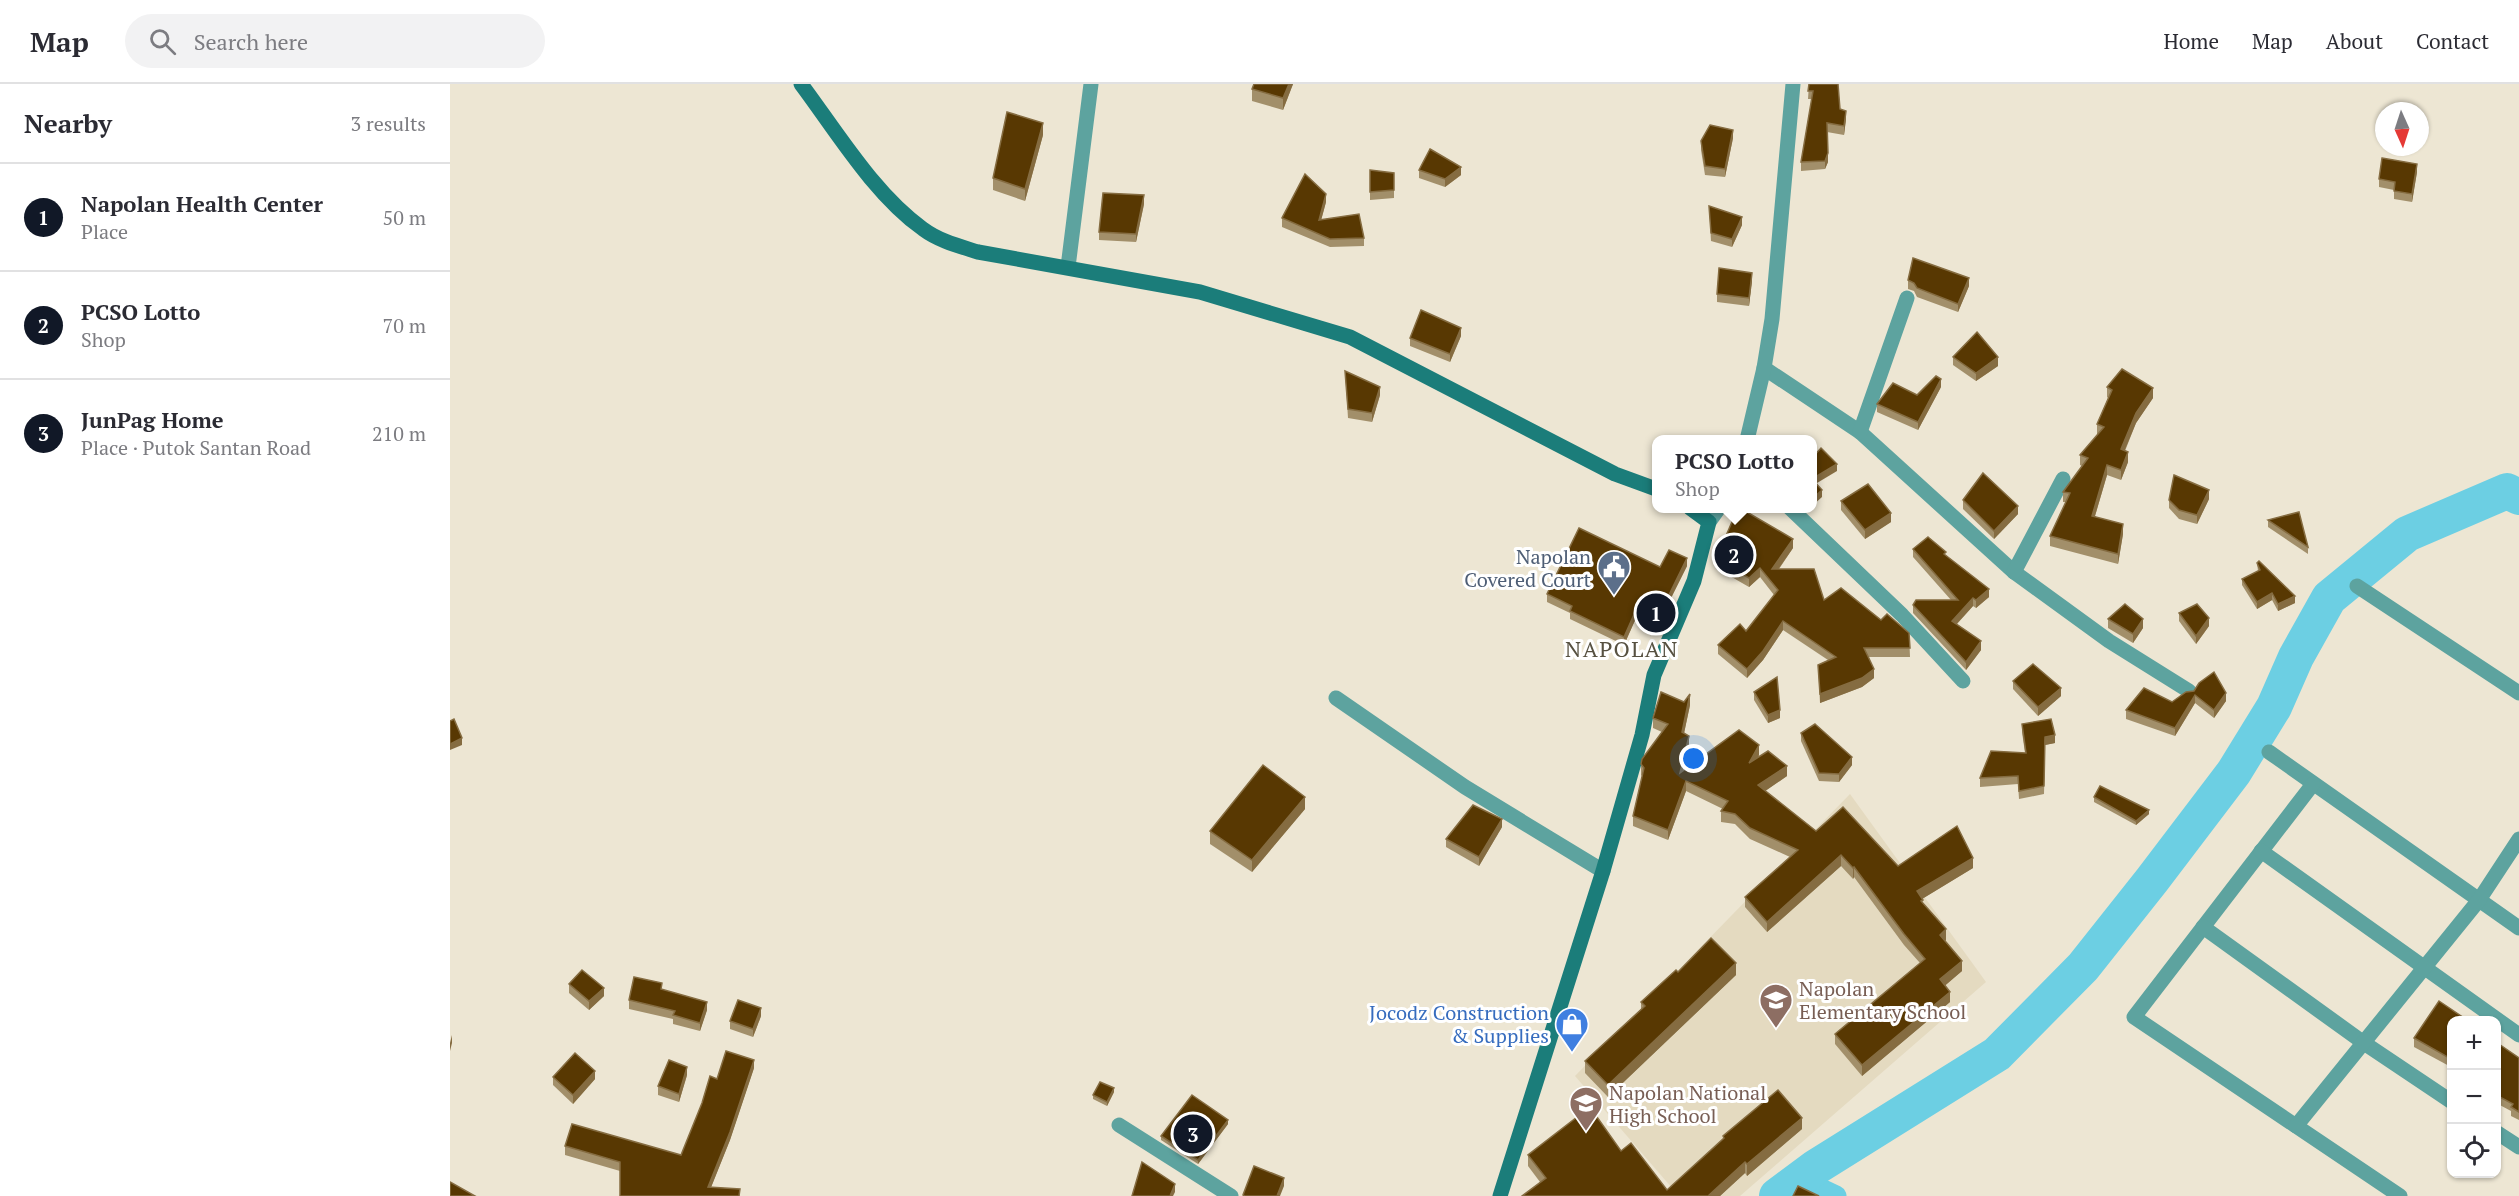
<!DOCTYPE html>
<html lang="en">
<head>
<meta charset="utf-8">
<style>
	:root { --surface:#fff; --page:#f2f2f3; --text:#2b2b33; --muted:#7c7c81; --line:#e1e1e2; --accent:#111827 }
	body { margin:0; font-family:"PT Serif",serif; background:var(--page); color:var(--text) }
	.controls { position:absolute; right:18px; bottom:18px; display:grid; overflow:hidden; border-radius:12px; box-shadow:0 2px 4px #0004 }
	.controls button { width:54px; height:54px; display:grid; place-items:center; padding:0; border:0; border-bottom:2px solid var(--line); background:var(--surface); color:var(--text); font:30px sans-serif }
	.compass { position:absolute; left:1925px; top:18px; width:54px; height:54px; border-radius:50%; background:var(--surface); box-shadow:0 2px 4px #0004; rotate:177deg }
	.you { position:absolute; left:1244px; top:675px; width:21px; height:21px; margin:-15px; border:4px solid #fff; border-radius:50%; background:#1a73e8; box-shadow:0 0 0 9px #1a73e833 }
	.badge { display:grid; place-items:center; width:39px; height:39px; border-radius:50%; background:var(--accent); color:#fff; font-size:20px; font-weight:700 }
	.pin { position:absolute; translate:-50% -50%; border:3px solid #fff; box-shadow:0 2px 6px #0006 }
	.popup { position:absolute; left:1202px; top:351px; width:165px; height:78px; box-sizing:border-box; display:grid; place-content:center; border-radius:12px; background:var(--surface); filter:drop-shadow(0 2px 4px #0005); font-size:20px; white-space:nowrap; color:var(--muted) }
	.popup b { font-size:22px; color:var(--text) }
	.popup::after { content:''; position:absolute; left:50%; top:100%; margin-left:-12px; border:12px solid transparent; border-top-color:var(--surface) }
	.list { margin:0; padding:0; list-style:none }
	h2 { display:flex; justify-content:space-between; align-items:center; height:78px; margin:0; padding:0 24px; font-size:26px }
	h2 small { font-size:20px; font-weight:400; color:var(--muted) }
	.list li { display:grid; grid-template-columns:39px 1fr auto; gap:18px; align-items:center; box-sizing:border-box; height:108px; padding:0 24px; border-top:2px solid var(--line) }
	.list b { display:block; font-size:22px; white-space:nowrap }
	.list p { margin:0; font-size:20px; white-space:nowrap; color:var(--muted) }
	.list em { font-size:20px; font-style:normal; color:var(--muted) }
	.icon { flex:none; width:33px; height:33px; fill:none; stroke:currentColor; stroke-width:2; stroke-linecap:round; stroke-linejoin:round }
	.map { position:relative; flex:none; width:2069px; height:1112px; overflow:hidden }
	header { display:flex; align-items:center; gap:36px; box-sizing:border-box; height:84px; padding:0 30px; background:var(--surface); border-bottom:2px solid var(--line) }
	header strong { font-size:28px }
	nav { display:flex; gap:33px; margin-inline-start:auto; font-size:21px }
	.search { width:420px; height:54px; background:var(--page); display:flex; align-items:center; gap:15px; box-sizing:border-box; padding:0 21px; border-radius:33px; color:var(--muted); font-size:22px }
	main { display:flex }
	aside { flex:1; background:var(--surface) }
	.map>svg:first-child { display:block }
	.built { fill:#e4dac0 }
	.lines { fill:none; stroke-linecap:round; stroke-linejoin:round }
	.canal { stroke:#6ccfe3; stroke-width:21 }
	.river { stroke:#6ccfe3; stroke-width:36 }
	.street { stroke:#5da39f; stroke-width:15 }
	.secondary { stroke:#1b7d7a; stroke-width:15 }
	.wall { fill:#a28f6a }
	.shaded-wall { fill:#856c41 }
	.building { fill:#583802; stroke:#856c41; stroke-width:1.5 }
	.labels { text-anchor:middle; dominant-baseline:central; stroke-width:6; stroke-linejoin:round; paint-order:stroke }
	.service-label { font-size:20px; fill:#4e5e75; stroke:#fff; text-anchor:end }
	.education-label { font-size:20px; fill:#785e54; stroke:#fff; text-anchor:start }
	.shop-label { font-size:20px; fill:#366cbe; stroke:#fff; text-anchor:end }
	.quarter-label { font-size:22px; letter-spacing:1.5px; fill:#575141; stroke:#fff }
</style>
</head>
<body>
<header>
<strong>Map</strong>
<div class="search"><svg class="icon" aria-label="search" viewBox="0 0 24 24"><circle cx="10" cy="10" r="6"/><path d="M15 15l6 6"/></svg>Search here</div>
<nav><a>Home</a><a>Map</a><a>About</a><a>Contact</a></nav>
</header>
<main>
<aside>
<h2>Nearby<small>3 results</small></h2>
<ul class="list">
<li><span class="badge">1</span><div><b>Napolan Health Center</b><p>Place</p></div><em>50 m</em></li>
<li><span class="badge">2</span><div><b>PCSO Lotto</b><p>Shop</p></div><em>70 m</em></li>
<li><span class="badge">3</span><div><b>JunPag Home</b><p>Place · Putok Santan Road</p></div><em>210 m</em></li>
</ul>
</aside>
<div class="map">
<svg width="2069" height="1112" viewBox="0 0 2069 1112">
	<rect width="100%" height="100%" fill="#ede6d3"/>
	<path class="built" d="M 1400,710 L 1536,898 L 1290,1112 L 1229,1112 L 1125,992 Z"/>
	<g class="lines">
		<path class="canal" d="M 1350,1095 L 1386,1112"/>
		<path class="river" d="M 1327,1112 L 1366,1083 L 1547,970 L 1633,883 L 1702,796 L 1784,688 L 1824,623 L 1846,573 L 1879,514 L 1957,450 L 2057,407 L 2069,413"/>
		<g class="street">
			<path d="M 618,183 L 641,0"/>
			<path d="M 1314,284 L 1410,348 L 1564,488 L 1659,557 L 1739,607"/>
			<path d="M 1410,348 L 1457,214"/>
			<path d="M 1297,356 L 1314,284 L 1322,235 L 1343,0"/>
			<path d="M 1340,424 L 1452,531 L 1513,597"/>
			<path d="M 1259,438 L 1269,424"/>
			<path d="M 1564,488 L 1613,395"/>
			<path d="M 1907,502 L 2069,609"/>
			<path d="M 886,614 L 1015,703 L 1153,787"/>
			<path d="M 1819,668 L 2069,844"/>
			<path d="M 1863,700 L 1684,933 L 1950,1112"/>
			<path d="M 1811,767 L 2069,951"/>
			<path d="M 1753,843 L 1914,959 L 2002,1018"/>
			<path d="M 669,1041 L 781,1112"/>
			<path d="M 1846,1042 L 2029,816 L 2069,755"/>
			<path d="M 2046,1048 L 2069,1063"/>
		</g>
		<g class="secondary">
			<path d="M 351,0 C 387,48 424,110 473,145 C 489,157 509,162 528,168 L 750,208 L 900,253 L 1165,390 L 1206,405"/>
			<path d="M 1050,1112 L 1153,787 L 1192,651 L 1204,591 L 1244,497 L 1259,438 L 1240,424"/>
		</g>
	</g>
	<g class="wall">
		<path d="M 843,0 L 833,26 L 802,17 L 802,5 Z"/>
		<path d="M 1359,0 L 1390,25 L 1396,35 L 1394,51 L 1377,48 L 1378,78 L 1375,85 L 1351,87 L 1351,78 L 1362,15 L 1358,15 Z"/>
		<path d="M 593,51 L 575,117 L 543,106 L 543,94 Z"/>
		<path d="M 1283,54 L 1275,93 L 1255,91 L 1251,66 L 1251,57 Z"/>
		<path d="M 920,86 L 944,89 L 944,114 L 920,116 Z"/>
		<path d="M 969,86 L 1011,91 L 995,103 L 969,94 Z"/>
		<path d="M 1967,88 L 1962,118 L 1944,115 L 1944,106 L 1929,103 L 1929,95 Z"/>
		<path d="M 876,118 L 871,136 L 914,154 L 914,162 L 880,163 L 832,143 L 832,134 Z"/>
		<path d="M 694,120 L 686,158 L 649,156 L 649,148 Z"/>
		<path d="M 1259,122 L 1292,141 L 1282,163 L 1261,157 Z"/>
		<path d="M 1458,196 L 1519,202 L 1508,228 L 1467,213 L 1464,207 L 1458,205 Z"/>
		<path d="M 1302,197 L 1299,222 L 1267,218 L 1267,210 Z"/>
		<path d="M 1011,252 L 1000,278 L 960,262 L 960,254 Z"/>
		<path d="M 1503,273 L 1548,282 L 1526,297 L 1503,281 Z"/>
		<path d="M 895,287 L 930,311 L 922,338 L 898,334 Z"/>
		<path d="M 1491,303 L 1468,346 L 1427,328 L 1427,320 L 1467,311 Z"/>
		<path d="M 1657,303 L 1703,314 L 1686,339 L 1675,367 L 1678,378 L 1671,396 L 1657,391 L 1645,432 L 1673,450 L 1668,480 L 1600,462 L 1600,452 L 1616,418 L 1613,418 L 1613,408 L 1632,382 L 1630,381 L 1630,371 L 1648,350 L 1647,350 L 1647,340 L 1658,314 L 1657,313 Z"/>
		<path d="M 1759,415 L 1747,440 L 1729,435 L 1719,424 L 1719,416 Z"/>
		<path d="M 1513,416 L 1568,430 L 1544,455 L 1513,425 Z"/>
		<path d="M 1391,417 L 1441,438 L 1415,455 L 1391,426 Z"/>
		<path d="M 1818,436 L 1858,463 L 1858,470 L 1818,443 Z"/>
		<path d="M 1343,464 L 1329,485 L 1374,516 L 1431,536 L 1459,549 L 1460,573 L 1419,573 L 1424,594 L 1412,603 L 1370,619 L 1368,581 L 1378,576 L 1333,546 L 1313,576 L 1297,594 L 1268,570 L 1268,561 L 1296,547 L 1324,511 L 1310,493 L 1299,503 L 1266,484 L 1266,475 Z"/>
		<path d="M 1463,465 L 1496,472 L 1539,513 L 1526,524 L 1523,522 L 1507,540 L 1531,566 L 1516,586 L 1463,529 L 1463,521 L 1501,516 L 1463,473 Z"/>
		<path d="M 1807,479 L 1845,519 L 1828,527 L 1822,516 L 1807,525 L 1792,501 L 1792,495 L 1808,487 Z"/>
		<path d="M 1237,482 L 1220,516 L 1220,522 L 1210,544 L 1186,534 L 1174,561 L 1120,535 L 1120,529 L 1097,518 L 1097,510 L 1210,483 Z"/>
		<path d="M 1729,529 L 1759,542 L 1746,560 L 1729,537 Z"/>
		<path d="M 1658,535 L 1693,544 L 1683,559 L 1658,544 Z"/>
		<path d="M 1563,597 L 1611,612 L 1588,632 L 1563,605 Z"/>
		<path d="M 1304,608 L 1330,634 L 1318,639 L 1304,616 Z"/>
		<path d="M 1736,608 L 1776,617 L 1764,634 L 1745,619 L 1725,652 L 1676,635 L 1676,626 L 1722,618 Z"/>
		<path d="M 1240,621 L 1234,649 L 1239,662 L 1233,687 L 1309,671 L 1308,673 L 1337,692 L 1315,707 L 1366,747 L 1448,782 L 1523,784 L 1472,815 L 1473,819 L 1496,856 L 1495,857 L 1512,887 L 1495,901 L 1500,918 L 1412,992 L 1385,960 L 1385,950 L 1470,879 L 1454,861 L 1404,793 L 1403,795 L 1391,782 L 1317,848 L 1295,823 L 1295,813 L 1340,773 L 1300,755 L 1285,740 L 1271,738 L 1271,727 L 1273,725 L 1236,707 L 1218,756 L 1183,742 L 1183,732 L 1192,692 L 1191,691 L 1191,680 L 1212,648 L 1203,644 L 1203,634 Z"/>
		<path d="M 1572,640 L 1605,659 L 1595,661 L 1594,710 L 1569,715 L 1568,700 L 1530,703 L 1530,694 L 1575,669 L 1572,648 Z"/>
		<path d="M 1351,649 L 1402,681 L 1389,698 L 1369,697 L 1351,657 Z"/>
		<path d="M 1644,713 L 1699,730 L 1686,741 L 1644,718 Z"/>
		<path d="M 855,725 L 802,788 L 760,760 L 760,747 Z"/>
		<path d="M 1052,743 L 1029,782 L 996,763 L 996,755 Z"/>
		<path d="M 1228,888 L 1286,891 L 1158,1013 L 1135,989 L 1135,977 L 1191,925 L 1191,918 Z"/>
		<path d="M 119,900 L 154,912 L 139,926 L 119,909 Z"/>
		<path d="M 212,905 L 257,926 L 250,947 L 223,940 L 223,935 L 179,925 L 179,916 Z"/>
		<path d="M 311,932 L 303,953 L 280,945 L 280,937 Z"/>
		<path d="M 2001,936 L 2001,983 L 1964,963 L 1964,954 Z"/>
		<path d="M 2046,958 L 2069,974 L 2069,1036 L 2061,1032 L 2061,1027 L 2046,1019 Z"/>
		<path d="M 304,984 L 280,1056 L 261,1103 L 290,1112 L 170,1087 L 115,1071 L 115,1062 L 231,1071 L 267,995 Z"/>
		<path d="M 237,991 L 229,1018 L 208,1011 L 208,1002 Z"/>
		<path d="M 103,993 L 145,995 L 123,1020 L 103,1001 Z"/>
		<path d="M 664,1008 L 657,1022 L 643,1015 L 643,1011 Z"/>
		<path d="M 778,1040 L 748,1080 L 711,1056 L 711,1052 Z"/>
		<path d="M 1352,1045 L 1297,1092 L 1295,1089 L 1270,1112 L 1090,1098 L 1078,1082 L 1078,1071 L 1171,1067 L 1217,1106 L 1273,1055 L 1273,1052 Z"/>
	</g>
	<g class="shaded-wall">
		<path d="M 839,0 L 843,0 L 833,26 L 833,14 Z"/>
		<path d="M 1396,27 L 1396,35 L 1394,51 L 1394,42 Z"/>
		<path d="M 593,39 L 593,51 L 575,117 L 575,105 Z"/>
		<path d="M 1283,46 L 1283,54 L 1275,93 L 1275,85 Z"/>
		<path d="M 1378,69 L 1378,78 L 1375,85 L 1375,77 Z"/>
		<path d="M 1967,80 L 1967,88 L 1962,118 L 1962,110 Z"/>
		<path d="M 1011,83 L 1011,91 L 995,103 L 995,95 Z"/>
		<path d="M 876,110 L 876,118 L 869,144 L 869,136 Z"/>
		<path d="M 694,111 L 694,120 L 686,158 L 686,150 Z"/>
		<path d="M 1292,133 L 1292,141 L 1282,163 L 1282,155 Z"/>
		<path d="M 1302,189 L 1302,197 L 1299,222 L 1299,214 Z"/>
		<path d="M 1519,194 L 1519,202 L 1508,228 L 1508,220 Z"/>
		<path d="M 1011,244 L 1011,252 L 1000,278 L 1000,270 Z"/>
		<path d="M 1548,273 L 1548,282 L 1526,297 L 1526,289 Z"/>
		<path d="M 1491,295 L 1491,303 L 1468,346 L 1468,338 Z"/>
		<path d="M 930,303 L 930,311 L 922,338 L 922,329 Z"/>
		<path d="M 1703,304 L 1703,314 L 1686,339 L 1671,375 L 1671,365 L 1686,329 Z"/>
		<path d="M 1678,368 L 1678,378 L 1671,396 L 1671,386 Z"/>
		<path d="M 1387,380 L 1387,387 L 1362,402 L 1362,395 Z"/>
		<path d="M 1657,381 L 1657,391 L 1642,442 L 1642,432 Z"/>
		<path d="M 1372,406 L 1372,413 L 1362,422 L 1362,415 Z"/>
		<path d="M 1759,406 L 1759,415 L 1747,440 L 1747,431 Z"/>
		<path d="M 1568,422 L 1568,430 L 1544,455 L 1544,447 Z"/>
		<path d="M 1441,429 L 1441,438 L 1415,455 L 1415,446 Z"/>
		<path d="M 1673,440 L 1673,450 L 1668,480 L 1668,470 Z"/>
		<path d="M 1343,455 L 1343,464 L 1322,494 L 1322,485 Z"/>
		<path d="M 1237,474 L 1237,482 L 1220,516 L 1220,522 L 1210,544 L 1210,536 L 1218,513 Z"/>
		<path d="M 1310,484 L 1310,493 L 1299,503 L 1299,494 Z"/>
		<path d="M 1539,505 L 1539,513 L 1526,524 L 1526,516 Z"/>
		<path d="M 1822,509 L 1822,516 L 1807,525 L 1807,518 Z"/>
		<path d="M 1845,512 L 1845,519 L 1828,527 L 1828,520 Z"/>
		<path d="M 1523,514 L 1523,522 L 1502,545 L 1502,537 Z"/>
		<path d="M 1186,526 L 1186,534 L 1174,561 L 1174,553 Z"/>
		<path d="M 1759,534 L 1759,542 L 1746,560 L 1746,552 Z"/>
		<path d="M 1693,535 L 1693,544 L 1683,559 L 1683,550 Z"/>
		<path d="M 1333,537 L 1333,546 L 1313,576 L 1297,594 L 1297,585 Z"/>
		<path d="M 1531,557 L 1531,566 L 1516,586 L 1516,578 Z"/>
		<path d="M 1424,585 L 1424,594 L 1412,603 L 1370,619 L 1370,610 Z"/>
		<path d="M 1611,604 L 1611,612 L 1588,632 L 1588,623 Z"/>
		<path d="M 1776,609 L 1776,617 L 1764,634 L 1764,626 Z"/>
		<path d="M 1240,610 L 1240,621 L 1232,659 L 1232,648 Z"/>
		<path d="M 1745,611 L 1745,619 L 1725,652 L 1725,644 Z"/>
		<path d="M 1330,626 L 1330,634 L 1318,639 L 1318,631 Z"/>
		<path d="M 1605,651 L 1605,659 L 1595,661 L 1594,710 L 1595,653 Z"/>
		<path d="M 1239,652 L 1239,662 L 1230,700 L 1230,689 Z"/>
		<path d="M 12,654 L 12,661 L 0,666 L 0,660 Z"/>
		<path d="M 1309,661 L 1309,671 L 1299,690 L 1299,679 Z"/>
		<path d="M 1402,673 L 1402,681 L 1389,698 L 1389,690 Z"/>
		<path d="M 1337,682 L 1337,692 L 1308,712 L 1308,701 Z"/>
		<path d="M 1236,697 L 1236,707 L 1218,756 L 1218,746 Z"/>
		<path d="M 855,713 L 855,725 L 802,788 L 802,776 Z"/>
		<path d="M 1699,726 L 1699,730 L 1686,741 L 1686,737 Z"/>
		<path d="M 1052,735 L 1052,743 L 1029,782 L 1029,773 Z"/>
		<path d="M 1391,771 L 1391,782 L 1317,848 L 1317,838 Z"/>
		<path d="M 1523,774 L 1523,784 L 1467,818 L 1467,807 Z"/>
		<path d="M 1404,783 L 1404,793 L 1403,795 L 1403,784 Z"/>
		<path d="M 1496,845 L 1496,856 L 1490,861 L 1490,851 Z"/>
		<path d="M 1512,877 L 1512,887 L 1490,906 L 1490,895 Z"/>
		<path d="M 1286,879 L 1286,891 L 1158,1013 L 1158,1001 Z"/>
		<path d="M 154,904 L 154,912 L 139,926 L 139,917 Z"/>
		<path d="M 1500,908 L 1500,918 L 1412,992 L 1412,981 Z"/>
		<path d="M 257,918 L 257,926 L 250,947 L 250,939 Z"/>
		<path d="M 311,924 L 311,932 L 303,953 L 303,945 Z"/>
		<path d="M 2,951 L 2,959 L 0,967 L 0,959 Z"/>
		<path d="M 304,976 L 304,984 L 280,1056 L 258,1111 L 258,1103 Z"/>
		<path d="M 237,983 L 237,991 L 229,1018 L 229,1010 Z"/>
		<path d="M 145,987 L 145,995 L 123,1020 L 123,1011 Z"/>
		<path d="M 664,1004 L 664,1008 L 657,1022 L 657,1018 Z"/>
		<path d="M 1352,1034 L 1352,1045 L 1297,1092 L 1297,1080 Z"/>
		<path d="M 778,1036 L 778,1040 L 748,1080 L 748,1076 Z"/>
		<path d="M 1295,1078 L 1295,1089 L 1270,1112 L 1258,1112 Z"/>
		<path d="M 834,1094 L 834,1102 L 830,1112 L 827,1112 Z"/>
		<path d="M 725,1100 L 725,1108 L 723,1112 L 720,1112 Z"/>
	</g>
	<g class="building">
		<path d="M 804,0 L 839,0 L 833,14 L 802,5 Z"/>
		<path d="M 1359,0 L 1388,0 L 1390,25 L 1396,27 L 1394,42 L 1377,39 L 1378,69 L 1375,77 L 1351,78 L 1363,7 L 1358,7 Z"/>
		<path d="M 557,28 L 593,39 L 575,105 L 543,94 Z"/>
		<path d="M 1260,41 L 1283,46 L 1275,85 L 1255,82 L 1251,57 Z"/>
		<path d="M 980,65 L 1011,83 L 995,95 L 969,86 Z"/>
		<path d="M 1932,74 L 1967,80 L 1962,110 L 1944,107 L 1945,98 L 1929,95 Z"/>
		<path d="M 920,86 L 944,89 L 944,106 L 920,108 Z"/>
		<path d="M 855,90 L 876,110 L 869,136 L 909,130 L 914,154 L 880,155 L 832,134 Z"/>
		<path d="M 653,109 L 694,111 L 686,150 L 649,148 Z"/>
		<path d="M 1259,122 L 1292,133 L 1282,155 L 1261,149 Z"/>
		<path d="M 1463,174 L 1519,194 L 1508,220 L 1467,204 L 1464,199 L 1458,196 Z"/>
		<path d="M 1269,184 L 1302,189 L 1299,214 L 1267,210 Z"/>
		<path d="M 971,226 L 1011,244 L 1000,270 L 960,254 Z"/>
		<path d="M 1527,248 L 1548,273 L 1526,289 L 1503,273 Z"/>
		<path d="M 1672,285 L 1703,304 L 1686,329 L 1671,365 L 1678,368 L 1671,386 L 1657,381 L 1642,432 L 1673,440 L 1668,470 L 1600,452 L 1620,409 L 1613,408 L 1638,374 L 1630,371 L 1654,343 L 1647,340 L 1662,306 L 1657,303 Z"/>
		<path d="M 895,287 L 930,303 L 922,329 L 898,325 Z"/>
		<path d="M 1486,292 L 1491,295 L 1468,338 L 1427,320 L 1443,299 L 1467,311 Z"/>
		<path d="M 1371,364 L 1387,380 L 1362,395 L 1362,374 Z"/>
		<path d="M 1533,389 L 1568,422 L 1544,447 L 1513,416 Z"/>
		<path d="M 1724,391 L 1759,406 L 1747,431 L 1729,426 L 1719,416 Z"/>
		<path d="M 1362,395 L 1372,406 L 1362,415 Z"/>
		<path d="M 1418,400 L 1441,429 L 1415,446 L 1391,417 Z"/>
		<path d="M 1288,424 L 1290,424 L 1343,455 L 1322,485 L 1364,485 L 1374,516 L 1391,504 L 1431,536 L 1437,530 L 1459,549 L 1460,564 L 1414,564 L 1424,585 L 1412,594 L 1370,610 L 1368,581 L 1386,573 L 1333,537 L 1313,567 L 1297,585 L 1268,561 L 1290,540 L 1296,547 L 1328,506 L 1310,484 L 1299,494 L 1266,475 Z"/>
		<path d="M 1849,428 L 1858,463 L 1818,436 Z"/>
		<path d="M 1129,444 L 1210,483 L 1219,466 L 1237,474 L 1218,513 L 1220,514 L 1210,536 L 1186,526 L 1174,553 L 1120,527 L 1122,522 L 1097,510 Z"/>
		<path d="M 1478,453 L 1496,468 L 1494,470 L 1539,505 L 1526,516 L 1523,514 L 1502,537 L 1531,557 L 1516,578 L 1463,521 L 1466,516 L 1508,516 L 1463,465 Z"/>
		<path d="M 1809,477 L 1845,512 L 1828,520 L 1822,509 L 1807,518 L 1792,495 L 1810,486 L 1807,479 Z"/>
		<path d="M 1675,520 L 1693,535 L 1683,550 L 1658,535 Z"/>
		<path d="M 1747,520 L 1759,534 L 1746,552 L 1729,529 Z"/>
		<path d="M 1583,580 L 1611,604 L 1588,623 L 1563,597 Z"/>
		<path d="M 1764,588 L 1776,609 L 1764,626 L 1745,611 L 1725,644 L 1676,626 L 1694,604 L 1722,618 L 1736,608 L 1744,607 L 1749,599 Z"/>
		<path d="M 1327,593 L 1330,626 L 1318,631 L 1304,608 Z"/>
		<path d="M 1211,608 L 1234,618 L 1240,610 L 1232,648 L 1239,652 L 1230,689 L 1289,646 L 1309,661 L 1299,679 L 1318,667 L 1337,682 L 1308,701 L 1366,747 L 1393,723 L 1448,782 L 1507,742 L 1523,774 L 1467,807 L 1473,816 L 1471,817 L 1496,845 L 1490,851 L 1512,877 L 1490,895 L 1500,908 L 1412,981 L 1385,950 L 1475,875 L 1454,850 L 1404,783 L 1403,784 L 1391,771 L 1317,838 L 1295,813 L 1348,766 L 1300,744 L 1285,730 L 1271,727 L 1278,717 L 1236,697 L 1218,746 L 1183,732 L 1194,684 L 1191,680 L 1192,675 L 1218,640 L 1203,634 Z"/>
		<path d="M 4,635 L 12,654 L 0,660 L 0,637 Z"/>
		<path d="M 1601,635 L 1605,651 L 1595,653 L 1594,702 L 1569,707 L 1568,692 L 1530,694 L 1541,667 L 1576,669 L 1572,640 Z"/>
		<path d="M 1365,640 L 1402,673 L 1389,690 L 1369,689 L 1351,649 Z"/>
		<path d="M 813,681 L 855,713 L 802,776 L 760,747 Z"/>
		<path d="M 1650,702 L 1699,726 L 1686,737 L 1644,713 Z"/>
		<path d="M 1023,721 L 1052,735 L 1029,773 L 996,755 Z"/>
		<path d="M 1261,854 L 1286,879 L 1158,1001 L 1135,977 L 1195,922 L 1191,918 L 1226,886 L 1228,888 Z"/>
		<path d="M 132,886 L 154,904 L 139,917 L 119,900 Z"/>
		<path d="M 184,893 L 212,899 L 211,905 L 257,918 L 250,939 L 223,931 L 225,927 L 179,916 Z"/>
		<path d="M 288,916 L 311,924 L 303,945 L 280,937 Z"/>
		<path d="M 1989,917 L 2017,936 L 2001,936 L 2001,975 L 1964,954 Z"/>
		<path d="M 2046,958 L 2069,974 L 2069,1028 L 2061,1023 L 2063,1020 L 2046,1011 Z"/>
		<path d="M 276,967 L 304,976 L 280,1048 L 258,1103 L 290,1105 L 289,1112 L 170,1112 L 170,1078 L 115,1062 L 122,1040 L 231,1071 L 252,1019 L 260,992 L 267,995 Z"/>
		<path d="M 125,969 L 145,987 L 123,1011 L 103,993 Z"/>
		<path d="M 219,976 L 237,983 L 229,1010 L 208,1002 Z"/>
		<path d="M 650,998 L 664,1004 L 657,1018 L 643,1011 Z"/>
		<path d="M 1328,1006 L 1352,1034 L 1297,1080 L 1295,1078 L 1258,1112 L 1072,1112 L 1096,1094 L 1078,1071 L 1140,1023 L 1171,1067 L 1181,1059 L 1217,1106 L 1274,1054 L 1273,1052 Z"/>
		<path d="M 742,1011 L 778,1036 L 748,1076 L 711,1052 Z"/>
		<path d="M 692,1078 L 725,1100 L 720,1112 L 682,1112 Z"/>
		<path d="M 804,1082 L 834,1094 L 827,1112 L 795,1112 L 793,1111 Z"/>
		<path d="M 0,1098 L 25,1112 L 0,1112 Z"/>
		<path d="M 1348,1102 L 1369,1112 L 1343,1112 Z"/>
	</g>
	<defs>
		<g id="civic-pin" transform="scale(1.725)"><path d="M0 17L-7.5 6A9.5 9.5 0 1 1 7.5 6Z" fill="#5c6f8a" stroke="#fff"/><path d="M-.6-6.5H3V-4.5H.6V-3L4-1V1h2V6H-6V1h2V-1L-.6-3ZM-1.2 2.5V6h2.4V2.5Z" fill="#fff"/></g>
		<g id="school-pin" transform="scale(1.725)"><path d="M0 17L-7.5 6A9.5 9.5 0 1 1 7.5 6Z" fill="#8d6e63" stroke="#fff"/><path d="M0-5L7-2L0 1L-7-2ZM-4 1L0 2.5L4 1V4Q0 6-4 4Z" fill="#fff"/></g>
		<g id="shop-pin" transform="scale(1.725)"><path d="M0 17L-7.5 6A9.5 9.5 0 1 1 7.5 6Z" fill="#3f7fe0" stroke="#fff"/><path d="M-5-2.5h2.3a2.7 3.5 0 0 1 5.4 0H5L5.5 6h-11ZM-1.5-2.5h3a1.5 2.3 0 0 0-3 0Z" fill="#fff"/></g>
	</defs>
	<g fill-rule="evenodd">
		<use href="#civic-pin" x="1164" y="483"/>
		<use href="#school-pin" x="1326" y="916"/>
		<use href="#shop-pin" x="1122" y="940"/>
		<use href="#school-pin" x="1136" y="1019"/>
	</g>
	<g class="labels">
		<g class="service-label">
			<text x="1141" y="472">Napolan<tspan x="1141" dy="23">Covered Court</tspan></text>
		</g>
		<g class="education-label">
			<text x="1349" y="904">Napolan<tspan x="1349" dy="23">Elementary School</tspan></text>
			<text x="1159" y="1008">Napolan National<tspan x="1159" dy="23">High School</tspan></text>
		</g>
		<g class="shop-label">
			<text x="1099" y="928">Jocodz Construction<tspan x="1099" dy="23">&amp; Supplies</tspan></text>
		</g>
		<g class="quarter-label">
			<text x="1172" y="564">NAPOLAN</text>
		</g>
	</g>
</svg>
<div class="controls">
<button>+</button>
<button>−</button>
<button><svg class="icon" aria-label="locate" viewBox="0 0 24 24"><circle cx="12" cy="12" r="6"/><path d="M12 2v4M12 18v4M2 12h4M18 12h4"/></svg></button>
</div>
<svg class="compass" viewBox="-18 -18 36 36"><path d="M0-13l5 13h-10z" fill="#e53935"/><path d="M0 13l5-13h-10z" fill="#7c7c81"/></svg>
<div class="you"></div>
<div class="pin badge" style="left:1206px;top:529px">1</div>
<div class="pin badge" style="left:1284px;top:471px">2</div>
<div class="popup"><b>PCSO Lotto</b>Shop</div>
<div class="pin badge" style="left:743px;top:1050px">3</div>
</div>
</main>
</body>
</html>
